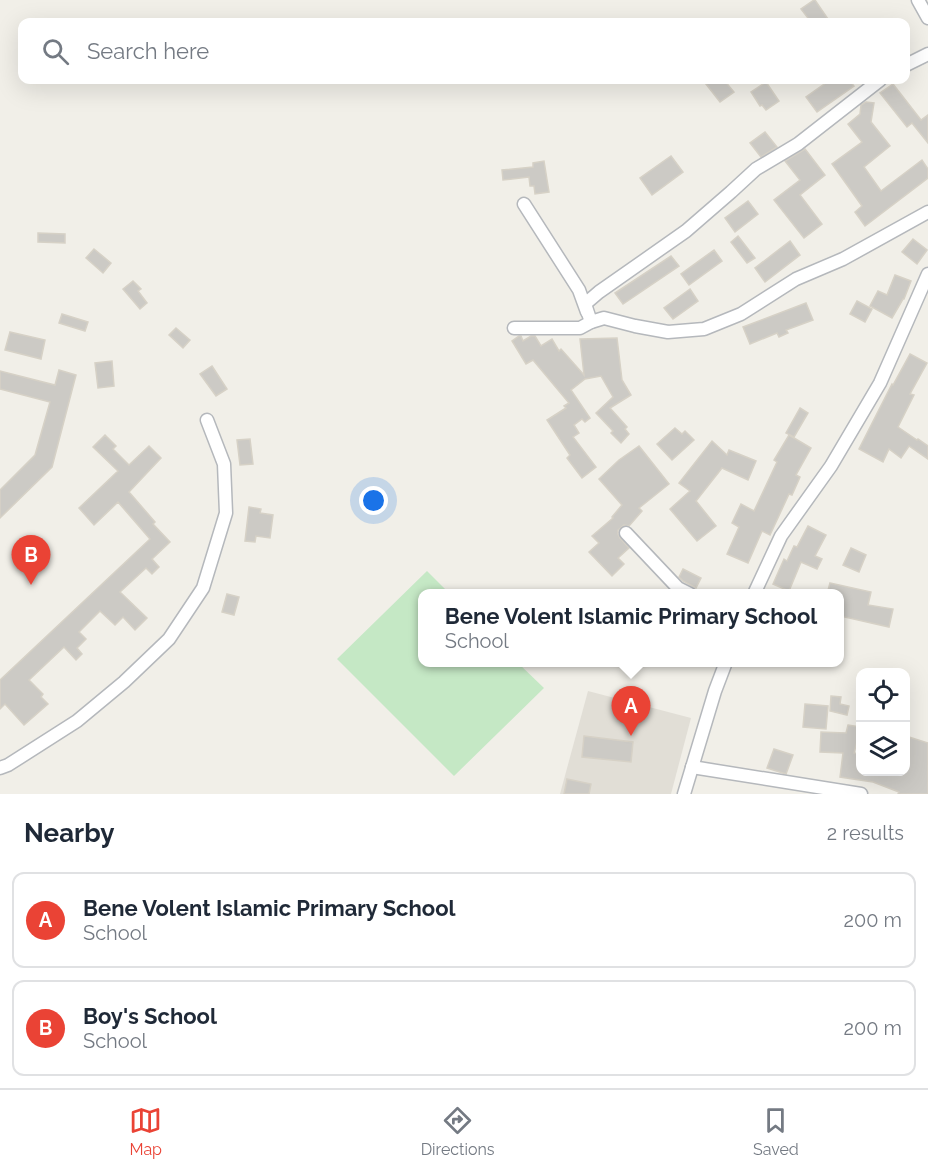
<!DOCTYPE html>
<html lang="en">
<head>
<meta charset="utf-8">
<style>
	:root { --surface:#fff; --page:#f6f6f7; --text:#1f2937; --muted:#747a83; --line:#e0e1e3; --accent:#ea4335 }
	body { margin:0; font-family:Raleway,sans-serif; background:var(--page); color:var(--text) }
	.controls { position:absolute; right:18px; bottom:18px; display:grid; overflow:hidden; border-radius:12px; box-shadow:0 6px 24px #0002 }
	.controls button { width:54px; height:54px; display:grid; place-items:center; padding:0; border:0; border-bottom:2px solid var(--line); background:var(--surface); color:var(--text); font:30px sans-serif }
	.you { position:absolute; left:374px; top:501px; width:21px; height:21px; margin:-15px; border:4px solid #fff; border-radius:50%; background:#1a73e8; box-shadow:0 0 0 9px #1a73e833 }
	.badge { display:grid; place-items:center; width:39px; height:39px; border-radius:50%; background:var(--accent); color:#fff; font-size:20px; font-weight:700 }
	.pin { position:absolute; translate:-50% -50px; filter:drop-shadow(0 2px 3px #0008) }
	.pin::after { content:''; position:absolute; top:32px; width:21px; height:18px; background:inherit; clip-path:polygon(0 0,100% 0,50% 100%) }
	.popup { position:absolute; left:418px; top:589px; width:426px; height:78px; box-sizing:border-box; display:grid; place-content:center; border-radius:12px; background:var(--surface); filter:drop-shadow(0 2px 4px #0005); font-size:20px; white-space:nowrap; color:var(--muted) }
	.popup b { font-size:22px; color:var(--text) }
	.popup::after { content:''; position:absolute; left:50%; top:100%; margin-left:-12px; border:12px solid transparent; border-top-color:var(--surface) }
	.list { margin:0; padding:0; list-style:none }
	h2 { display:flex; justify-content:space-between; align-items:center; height:78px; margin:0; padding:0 24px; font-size:26px }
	h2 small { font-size:20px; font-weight:400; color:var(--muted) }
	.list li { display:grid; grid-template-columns:39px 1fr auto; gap:18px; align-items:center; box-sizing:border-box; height:96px; margin:0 12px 12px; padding:0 12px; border:2px solid var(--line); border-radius:12px }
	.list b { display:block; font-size:22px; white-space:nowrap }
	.list p { margin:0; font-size:20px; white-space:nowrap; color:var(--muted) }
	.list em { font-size:20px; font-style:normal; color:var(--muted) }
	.icon { flex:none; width:33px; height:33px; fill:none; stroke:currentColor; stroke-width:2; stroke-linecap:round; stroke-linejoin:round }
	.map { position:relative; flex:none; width:928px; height:794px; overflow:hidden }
	.search { position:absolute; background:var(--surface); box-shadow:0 6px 24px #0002; left:18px; right:18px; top:18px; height:66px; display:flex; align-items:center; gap:15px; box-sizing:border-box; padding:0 21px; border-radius:12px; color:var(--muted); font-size:22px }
	.sheet { height:294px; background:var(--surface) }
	nav { display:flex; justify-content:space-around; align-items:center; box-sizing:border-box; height:84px; border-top:2px solid var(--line); background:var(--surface); font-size:16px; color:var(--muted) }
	nav a { display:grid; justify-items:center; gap:3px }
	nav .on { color:var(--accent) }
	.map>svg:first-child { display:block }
	.education { fill:#e1ded6 }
	.green { fill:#c5e8c5 }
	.building { fill:#cccac5; stroke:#d6d1c6; stroke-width:1.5 }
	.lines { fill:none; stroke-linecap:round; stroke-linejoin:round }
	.minor-casing { stroke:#b5b8bc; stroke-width:15 }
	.minor { stroke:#fff; stroke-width:12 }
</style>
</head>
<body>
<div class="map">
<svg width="928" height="794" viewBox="0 0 928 794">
	<rect width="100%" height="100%" fill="#f1efe8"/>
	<path class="education" d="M 588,691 L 691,718 L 671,794 L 560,794 Z"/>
	<path class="green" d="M 427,571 L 449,593 L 422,594 L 422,662 L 518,663 L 544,688 L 454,776 L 337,659 Z"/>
	<g class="building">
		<path d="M 814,0 L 815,0 L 830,22 L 811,22 L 801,9 Z"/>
		<path d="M 711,80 L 724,80 L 734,92 L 720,102 L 706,84 Z"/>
		<path d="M 830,80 L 849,80 L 854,86 L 817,112 L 806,97 Z"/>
		<path d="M 766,82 L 779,101 L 766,110 L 762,105 L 760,106 L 751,92 Z"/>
		<path d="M 893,84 L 921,120 L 928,115 L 928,143 L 912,123 L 907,127 L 880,93 Z"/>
		<path d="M 866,102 L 874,103 L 871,122 L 890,146 L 864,167 L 881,191 L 922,160 L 928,169 L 928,178 L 865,226 L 855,212 L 862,206 L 832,164 L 862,142 L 848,124 L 860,114 L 861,105 Z"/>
		<path d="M 765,132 L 777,147 L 761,157 L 750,143 Z"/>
		<path d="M 805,149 L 825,175 L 800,195 L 822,224 L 804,238 L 774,200 L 800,180 L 785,161 Z"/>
		<path d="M 671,156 L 683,172 L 652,195 L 640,178 Z"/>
		<path d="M 544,161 L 549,192 L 535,194 L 534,186 L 530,186 L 529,177 L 503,180 L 502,170 L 533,167 L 533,163 Z"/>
		<path d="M 748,201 L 758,214 L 735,232 L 725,218 Z"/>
		<path d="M 38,233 L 65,234 L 65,243 L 38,242 Z"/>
		<path d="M 738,236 L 755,258 L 747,263 L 731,242 Z"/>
		<path d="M 913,239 L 927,250 L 917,264 L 902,252 Z"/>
		<path d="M 790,241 L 800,255 L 765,282 L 755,268 Z"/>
		<path d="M 94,249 L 111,263 L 103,273 L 86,258 Z"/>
		<path d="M 714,250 L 722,261 L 689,285 L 681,274 Z"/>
		<path d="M 671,256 L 679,266 L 623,304 L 615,293 Z"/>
		<path d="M 895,275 L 911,281 L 904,299 L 903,299 L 892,318 L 870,306 L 878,291 L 887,295 Z"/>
		<path d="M 133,281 L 141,289 L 138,291 L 147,303 L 140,309 L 123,289 Z"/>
		<path d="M 690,289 L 698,301 L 673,319 L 664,308 Z"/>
		<path d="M 857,301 L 872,309 L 865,322 L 850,314 Z"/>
		<path d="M 806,303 L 813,320 L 786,330 L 788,333 L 779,337 L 777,333 L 750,344 L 743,327 Z"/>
		<path d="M 62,314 L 88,322 L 85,331 L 59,323 Z"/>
		<path d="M 176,328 L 190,340 L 183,348 L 169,335 Z"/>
		<path d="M 10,332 L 45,340 L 41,359 L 5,350 Z"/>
		<path d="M 519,336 L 521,336 L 523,341 L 531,336 L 535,336 L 541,346 L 552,339 L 559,351 L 561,349 L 584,375 L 580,339 L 617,338 L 622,380 L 631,395 L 610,408 L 627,427 L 625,429 L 629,434 L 621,443 L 611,433 L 613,431 L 596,413 L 613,397 L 601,376 L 585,379 L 571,390 L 590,418 L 585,422 L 582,419 L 574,425 L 579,433 L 573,437 L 596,467 L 582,478 L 567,458 L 570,455 L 547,420 L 566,408 L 564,406 L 569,403 L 533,360 L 526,364 L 512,341 Z"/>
		<path d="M 910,354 L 927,363 L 910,394 L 914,395 L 898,427 L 917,440 L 918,439 L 928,446 L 928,459 L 909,446 L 901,458 L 889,449 L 883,462 L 859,449 L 892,384 L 893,385 Z"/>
		<path d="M 112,361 L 114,386 L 98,388 L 95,363 Z"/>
		<path d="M 212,366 L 227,389 L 216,396 L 200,374 Z"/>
		<path d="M 59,370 L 76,375 L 52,467 L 0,518 L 0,490 L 35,455 L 50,402 L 0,389 L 0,371 L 55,385 Z"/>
		<path d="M 800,408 L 808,413 L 794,437 L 786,433 Z"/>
		<path d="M 675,428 L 682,434 L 685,431 L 694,440 L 672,460 L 657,444 Z"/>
		<path d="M 105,435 L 116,446 L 113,449 L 129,465 L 149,446 L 161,458 L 129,492 L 155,522 L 153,524 L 170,542 L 152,559 L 159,567 L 152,574 L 146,568 L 120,592 L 147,618 L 135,630 L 123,617 L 115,625 L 100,611 L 79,632 L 86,639 L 77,648 L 82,654 L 76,660 L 64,647 L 29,680 L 43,694 L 41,697 L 48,704 L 24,725 L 5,704 L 0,709 L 0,680 L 150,539 L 118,502 L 94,525 L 79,508 L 118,471 L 93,447 Z"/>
		<path d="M 789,435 L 811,448 L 796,475 L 800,477 L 792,495 L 789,494 L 770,535 L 762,531 L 748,563 L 727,554 L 739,527 L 732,523 L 741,504 L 754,511 L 777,462 L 774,460 Z"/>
		<path d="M 250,439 L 253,464 L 240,465 L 237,440 Z"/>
		<path d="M 712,441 L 727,455 L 729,450 L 756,461 L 748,480 L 722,468 L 696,501 L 716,526 L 697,541 L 670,509 L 690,491 L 679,483 Z"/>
		<path d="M 639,446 L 669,484 L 639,508 L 642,511 L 629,526 L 624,525 L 618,530 L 618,534 L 620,538 L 629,548 L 618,558 L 624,564 L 612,576 L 589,552 L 599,543 L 592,536 L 613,518 L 612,517 L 622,505 L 599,479 L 619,460 Z"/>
		<path d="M 249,507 L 261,509 L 260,513 L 273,515 L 270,538 L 256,536 L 255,542 L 245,541 Z"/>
		<path d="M 808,526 L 826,535 L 815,556 L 822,559 L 817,569 L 801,562 L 789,591 L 773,584 L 784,559 L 787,561 L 794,546 L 797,547 Z"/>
		<path d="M 851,548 L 866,555 L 859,572 L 843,565 Z"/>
		<path d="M 683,569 L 701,578 L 696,588 L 683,581 L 679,577 Z"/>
		<path d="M 830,583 L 871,592 L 868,605 L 893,609 L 889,627 L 840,616 L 840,594 L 827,594 Z"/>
		<path d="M 227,594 L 239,597 L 234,615 L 222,612 Z"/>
		<path d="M 831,696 L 841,697 L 840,704 L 849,706 L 847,715 L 830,711 Z"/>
		<path d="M 805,704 L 828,706 L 826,729 L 803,727 Z"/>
		<path d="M 848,725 L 861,727 L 854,753 L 861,754 L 861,771 L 906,771 L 906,736 L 928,743 L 928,794 L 898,794 L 899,792 L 873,782 L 840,777 L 843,753 L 820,752 L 821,732 L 846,733 Z"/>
		<path d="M 584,736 L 633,742 L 631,762 L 582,757 Z"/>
		<path d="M 774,749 L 793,755 L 786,774 L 767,768 Z"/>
		<path d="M 567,779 L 591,784 L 589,794 L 564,794 Z"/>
	</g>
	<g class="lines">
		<g class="minor-casing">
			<g id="minor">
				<path d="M 918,0 L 928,18"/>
				<path d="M 906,65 L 928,54"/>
				<path d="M 524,204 L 579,290 L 587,312"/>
				<path d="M 591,322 L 585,304 L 599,292 L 686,231 L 731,192 L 756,169 L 798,144 L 880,80"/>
				<path d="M 514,328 L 580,328 L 591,322 L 604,318 L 635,326 L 668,332 L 704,329 L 741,314 L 796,279 L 843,259 L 928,212"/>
				<path d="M 626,533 L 678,588 L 690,594"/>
				<path d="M 754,594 L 781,536 L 831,466 L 880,383 L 928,274"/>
				<path d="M 692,767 L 861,794"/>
				<path d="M 0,768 L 8,765 L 77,721 L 124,682 L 169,639 L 203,588 L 226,513 L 224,464 L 207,420"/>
				<path d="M 684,794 L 715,691 L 726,662"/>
			</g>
		</g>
		<use href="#minor" class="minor"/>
	</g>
</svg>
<div class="controls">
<button><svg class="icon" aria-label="locate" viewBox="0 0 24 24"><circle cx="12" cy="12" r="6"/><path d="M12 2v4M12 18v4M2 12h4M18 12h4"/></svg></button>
<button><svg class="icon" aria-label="layers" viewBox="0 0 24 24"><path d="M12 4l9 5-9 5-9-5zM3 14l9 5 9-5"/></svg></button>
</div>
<div class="you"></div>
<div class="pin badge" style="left:631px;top:736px">A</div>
<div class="popup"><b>Bene Volent Islamic Primary School</b>School</div>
<div class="pin badge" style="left:31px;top:585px">B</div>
<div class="search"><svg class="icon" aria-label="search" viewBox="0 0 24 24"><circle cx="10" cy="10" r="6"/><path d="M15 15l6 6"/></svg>Search here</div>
</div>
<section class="sheet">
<h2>Nearby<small>2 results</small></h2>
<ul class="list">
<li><span class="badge">A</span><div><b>Bene Volent Islamic Primary School</b><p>School</p></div><em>200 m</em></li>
<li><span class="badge">B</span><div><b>Boy's School</b><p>School</p></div><em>200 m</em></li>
</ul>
</section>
<nav>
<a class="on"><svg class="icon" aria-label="map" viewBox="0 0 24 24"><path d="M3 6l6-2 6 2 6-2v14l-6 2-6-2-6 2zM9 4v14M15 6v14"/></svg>Map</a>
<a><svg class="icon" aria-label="directions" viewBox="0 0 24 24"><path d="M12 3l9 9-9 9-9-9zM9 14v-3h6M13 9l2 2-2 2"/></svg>Directions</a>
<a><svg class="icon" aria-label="saved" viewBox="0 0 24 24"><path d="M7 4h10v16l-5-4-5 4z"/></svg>Saved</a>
</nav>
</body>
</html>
